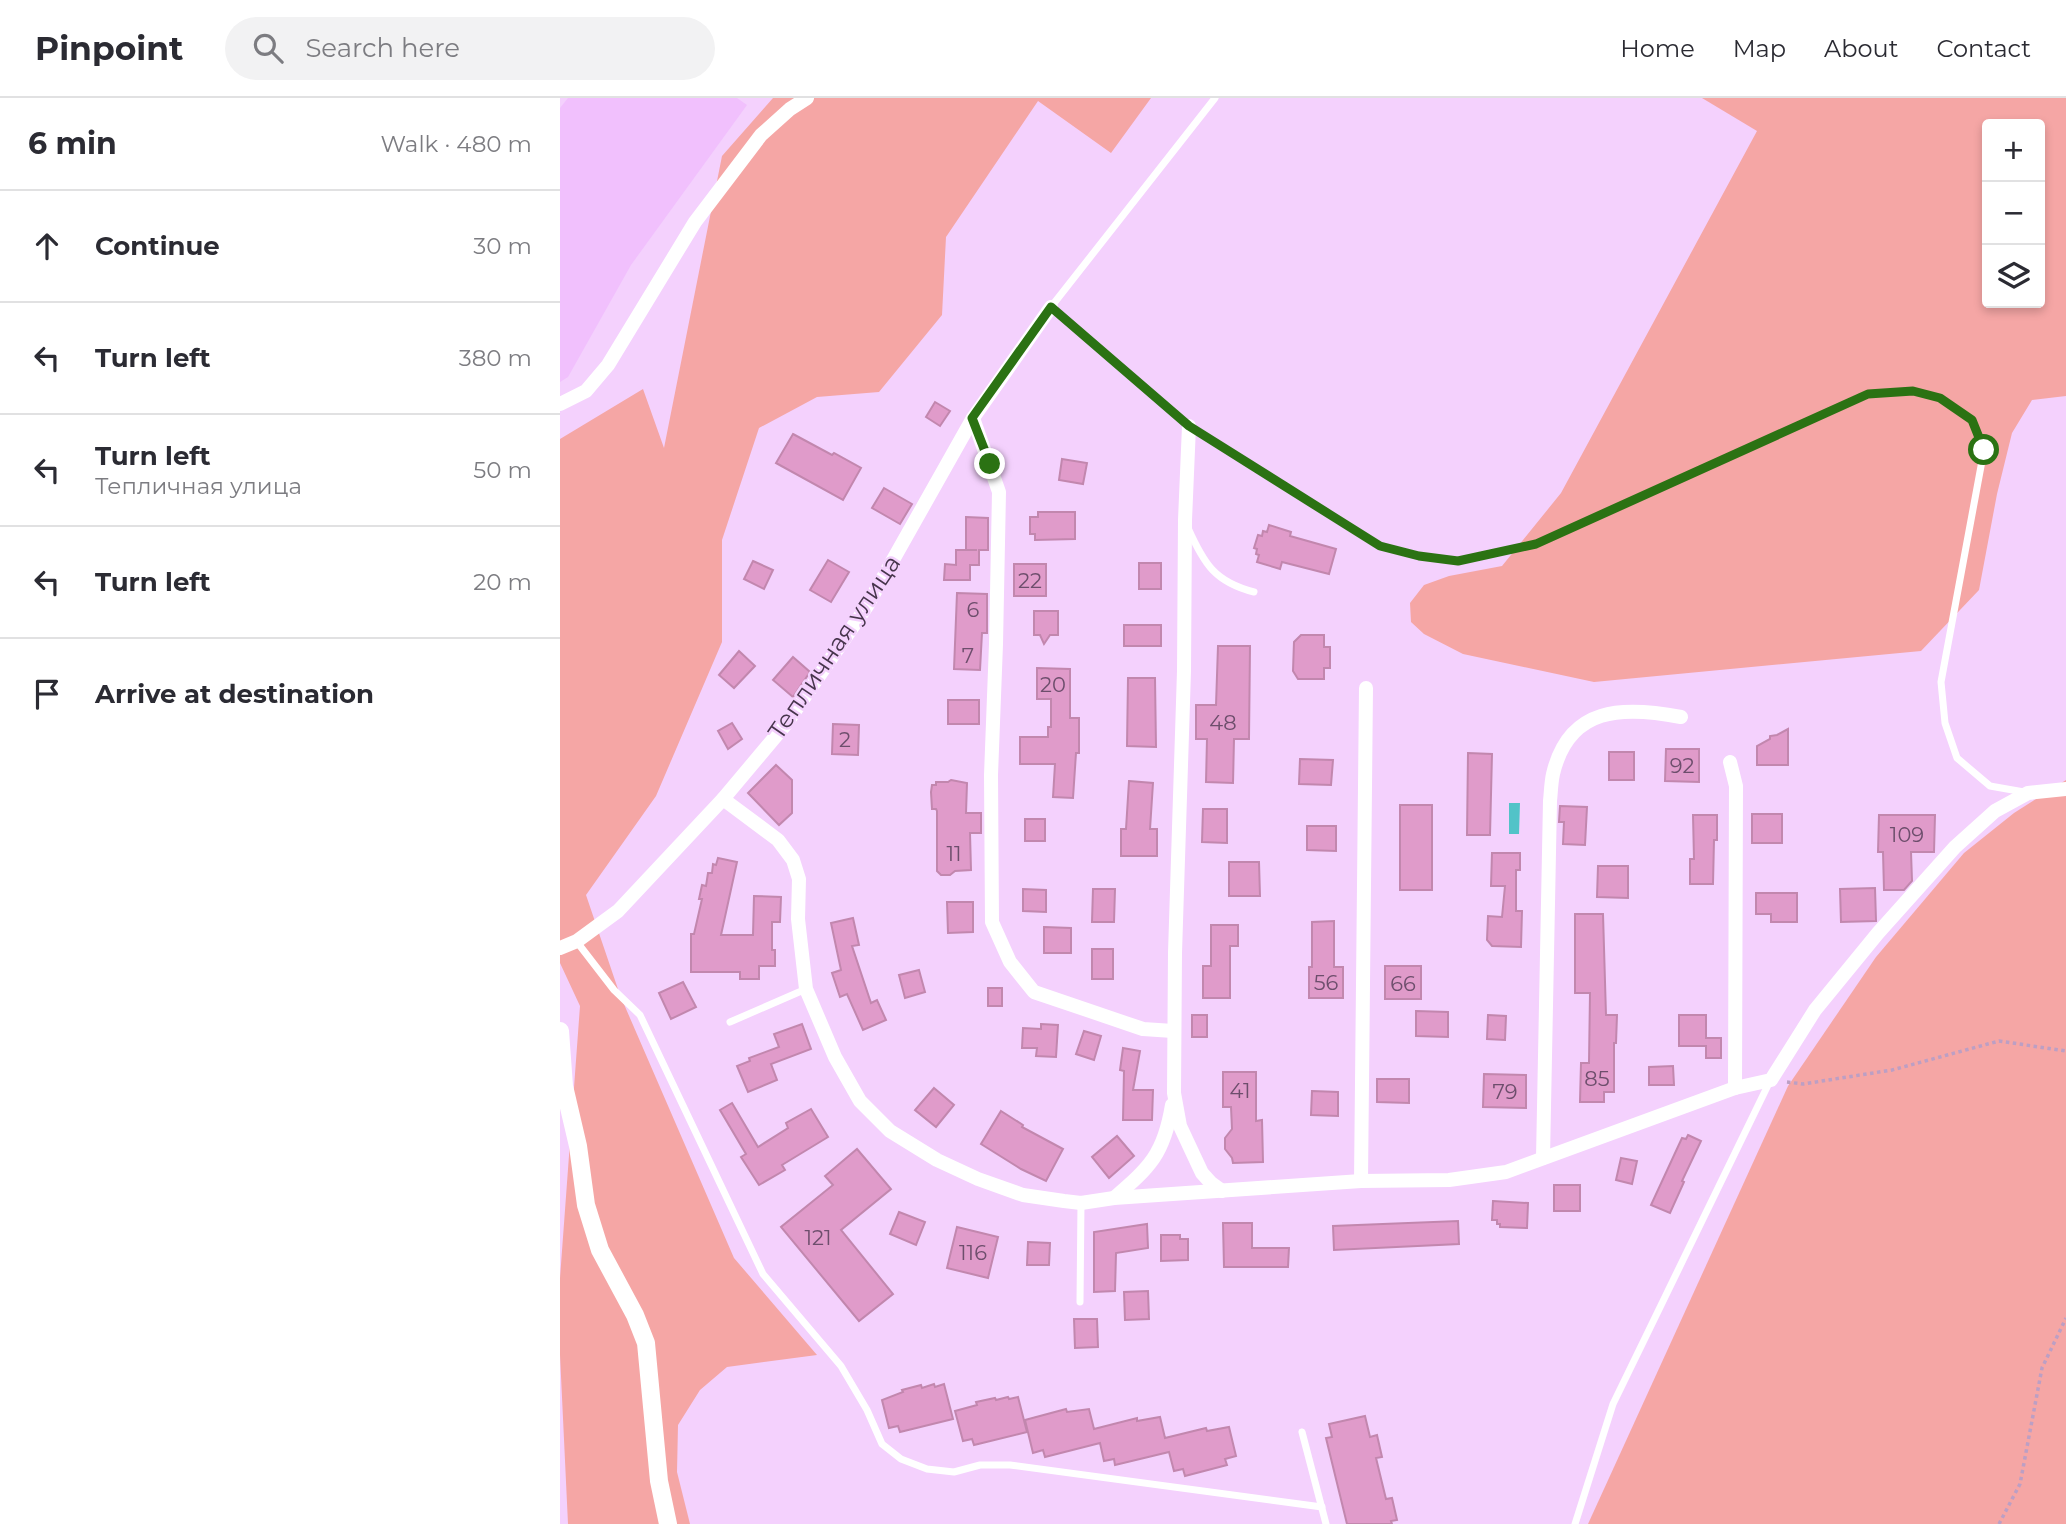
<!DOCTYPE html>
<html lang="en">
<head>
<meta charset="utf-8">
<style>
	:root { --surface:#fff; --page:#f2f2f3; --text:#2b2b33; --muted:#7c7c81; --line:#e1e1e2 }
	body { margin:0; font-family:Montserrat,sans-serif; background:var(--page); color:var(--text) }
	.controls { position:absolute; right:21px; top:21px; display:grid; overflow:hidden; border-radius:7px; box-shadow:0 4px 10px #0003 }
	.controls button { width:63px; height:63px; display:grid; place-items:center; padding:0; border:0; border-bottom:2px solid var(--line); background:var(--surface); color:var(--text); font:35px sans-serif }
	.stop { position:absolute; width:21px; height:21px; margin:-16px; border:5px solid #2b7213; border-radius:50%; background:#fff }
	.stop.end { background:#2b7213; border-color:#fff; box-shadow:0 2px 7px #0008 }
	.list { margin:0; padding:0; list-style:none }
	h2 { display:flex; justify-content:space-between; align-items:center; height:91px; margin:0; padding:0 28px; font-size:30px }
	h2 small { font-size:23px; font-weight:400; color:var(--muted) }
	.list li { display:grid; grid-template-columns:46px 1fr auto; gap:21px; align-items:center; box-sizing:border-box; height:112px; padding:0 28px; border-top:2px solid var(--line) }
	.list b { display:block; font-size:26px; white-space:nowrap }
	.list p { margin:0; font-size:23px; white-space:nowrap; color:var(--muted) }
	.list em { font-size:23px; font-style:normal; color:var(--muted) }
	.icon { flex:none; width:38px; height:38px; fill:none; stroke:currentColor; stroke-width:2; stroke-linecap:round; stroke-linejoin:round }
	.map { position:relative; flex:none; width:1506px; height:1426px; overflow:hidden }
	header { display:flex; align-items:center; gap:42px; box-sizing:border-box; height:98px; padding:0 35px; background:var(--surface); border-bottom:2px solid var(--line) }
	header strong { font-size:33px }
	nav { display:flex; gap:38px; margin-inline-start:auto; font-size:24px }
	.search { width:490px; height:63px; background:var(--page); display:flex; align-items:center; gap:18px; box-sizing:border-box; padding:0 24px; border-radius:38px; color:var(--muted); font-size:26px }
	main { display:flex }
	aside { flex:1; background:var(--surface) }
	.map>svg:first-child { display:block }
	.built { fill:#f1c0fd }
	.green { fill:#f5a6a5; fill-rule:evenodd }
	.water { fill:#52c3c8 }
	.building { fill:#e09bca; stroke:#c287ae; stroke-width:2 }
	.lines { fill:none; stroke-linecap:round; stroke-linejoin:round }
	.path { stroke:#bc9fc4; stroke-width:3.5; stroke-dasharray:3.5 3.5; stroke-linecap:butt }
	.service { stroke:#fff; stroke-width:7 }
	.minor { stroke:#fff; stroke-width:14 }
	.tertiary { stroke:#fff; stroke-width:18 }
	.route { stroke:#2b7213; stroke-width:9 }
	.labels { text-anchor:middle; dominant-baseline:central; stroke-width:5; stroke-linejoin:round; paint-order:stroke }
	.number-label { font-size:21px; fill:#6d4e6c }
	.street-label { font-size:24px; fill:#47354c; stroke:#f4d1fd }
</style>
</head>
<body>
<header>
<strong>Pinpoint</strong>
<div class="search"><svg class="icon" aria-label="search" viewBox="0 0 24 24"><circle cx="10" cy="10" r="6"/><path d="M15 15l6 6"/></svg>Search here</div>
<nav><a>Home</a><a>Map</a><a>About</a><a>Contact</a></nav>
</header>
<main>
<aside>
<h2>6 min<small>Walk · 480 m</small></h2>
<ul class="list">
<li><svg class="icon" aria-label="ahead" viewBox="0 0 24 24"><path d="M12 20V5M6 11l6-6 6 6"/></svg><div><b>Continue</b></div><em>30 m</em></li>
<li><svg class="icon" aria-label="left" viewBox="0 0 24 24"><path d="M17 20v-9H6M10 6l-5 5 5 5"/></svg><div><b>Turn left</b></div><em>380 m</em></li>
<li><svg class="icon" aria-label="left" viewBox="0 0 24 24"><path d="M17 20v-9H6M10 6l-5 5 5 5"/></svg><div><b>Turn left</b><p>Тепличная улица</p></div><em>50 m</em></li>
<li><svg class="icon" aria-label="left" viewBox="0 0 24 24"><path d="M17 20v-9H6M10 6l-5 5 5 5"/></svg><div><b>Turn left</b></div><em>20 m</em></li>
<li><svg class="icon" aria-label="arrive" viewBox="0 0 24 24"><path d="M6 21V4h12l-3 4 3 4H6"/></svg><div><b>Arrive at destination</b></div></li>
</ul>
</aside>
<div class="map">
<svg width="1506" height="1426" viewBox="0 0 1506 1426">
	<rect width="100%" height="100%" fill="#f4d1fd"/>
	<path class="built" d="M 8,0 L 177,0 L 187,7 L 71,167 L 8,279 L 0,284 L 0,10 Z"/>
	<g class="green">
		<path d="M 213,0 L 591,0 L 551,55 L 478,3 L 386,139 L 382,217 L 319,294 L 257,299 L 199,330 L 162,442 L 162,544 L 96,698 L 26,797 L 60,897 L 174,1160 L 257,1257 L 167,1269 L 140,1292 L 118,1327 L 117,1374 L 130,1426 L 8,1426 L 0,1257 L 0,1180 L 20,908 L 0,865 L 0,341 L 83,291 L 104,350 L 162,58 Z"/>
		<path d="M 1142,0 L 1506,0 L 1506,298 L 1472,302 L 1452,335 L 1437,396 L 1419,492 L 1361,553 L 1034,584 L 903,556 L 864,536 L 851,524 L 850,505 L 864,487 L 889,478 L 942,468 L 1001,395 L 1197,33 ZM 1427,26 L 1480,26 L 1480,205 L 1427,205 Z"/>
		<path d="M 1506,682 L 1506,1426 L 1028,1426 L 1228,988 L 1316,859 L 1404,755 L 1454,715 Z"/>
	</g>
	<path class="water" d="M 949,705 L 960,705 L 959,736 L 949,736 Z"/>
	<g class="building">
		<path d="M 375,304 L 390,313 L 380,328 L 366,319 Z"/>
		<path d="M 233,336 L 272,357 L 274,355 L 301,370 L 283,402 L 216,365 Z"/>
		<path d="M 502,361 L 527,365 L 523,386 L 499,382 Z"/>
		<path d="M 324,390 L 352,406 L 340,426 L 312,410 Z"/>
		<path d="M 478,414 L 515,414 L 515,441 L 475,442 L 475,436 L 470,436 L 470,419 L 478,419 Z"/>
		<path d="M 406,419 L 428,420 L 428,452 L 419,452 L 419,467 L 410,467 L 410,482 L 384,482 L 385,466 L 396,467 L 396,452 L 417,452 L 406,452 Z"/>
		<path d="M 709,427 L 731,434 L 730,438 L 776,451 L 769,476 L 722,464 L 720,471 L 697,464 L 699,457 L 696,456 L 697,451 L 694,450 L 698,437 L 702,438 L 703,433 L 707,434 Z"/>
		<path d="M 268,462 L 289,474 L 271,504 L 250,492 Z"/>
		<path d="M 193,463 L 213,472 L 204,491 L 184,481 Z"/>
		<rect x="579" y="465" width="22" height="26"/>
		<rect x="454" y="466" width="32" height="32"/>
		<path d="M 397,495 L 427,496 L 427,535 L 422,535 L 420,572 L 394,571 Z"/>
		<path d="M 474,513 L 498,513 L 498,537 L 490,537 L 484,546 L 480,537 L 474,537 Z"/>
		<rect x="564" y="527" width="37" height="21"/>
		<path d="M 741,537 L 764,537 L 764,549 L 770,549 L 770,570 L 764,570 L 764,581 L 738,581 L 733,573 L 734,544 Z"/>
		<path d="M 658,548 L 690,548 L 689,641 L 674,641 L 673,685 L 646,684 L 647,641 L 636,641 L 636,607 L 656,607 Z"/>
		<path d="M 179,553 L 195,568 L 174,590 L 159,577 Z"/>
		<path d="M 233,559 L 250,574 L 233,599 L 213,582 Z"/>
		<path d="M 477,570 L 510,571 L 510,620 L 519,620 L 519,655 L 516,655 L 513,700 L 493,699 L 495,666 L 460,666 L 460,639 L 488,639 L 488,629 L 491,629 L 491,601 L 477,601 Z"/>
		<path d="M 568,580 L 595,580 L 596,649 L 567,648 Z"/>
		<rect x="388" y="602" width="31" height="24"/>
		<path d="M 172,625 L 182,641 L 168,651 L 158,633 Z"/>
		<path d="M 273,626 L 299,627 L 298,657 L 272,656 Z"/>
		<path d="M 1228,631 L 1228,667 L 1197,667 L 1197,648 L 1210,641 L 1210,638 L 1217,637 Z"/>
		<path d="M 1106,651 L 1139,651 L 1139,684 L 1105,683 Z"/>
		<rect x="1049" y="654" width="25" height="28"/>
		<path d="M 908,655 L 932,656 L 930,737 L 907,737 Z"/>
		<path d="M 740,661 L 773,662 L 771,687 L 739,686 Z"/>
		<path d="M 216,667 L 232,682 L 232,715 L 219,727 L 188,695 Z"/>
		<path d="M 391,682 L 407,685 L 406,715 L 421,715 L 421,735 L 410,735 L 411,772 L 395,773 L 390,777 L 381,777 L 377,773 L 377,713 L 376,711 L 372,711 L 371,694 L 372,687 L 376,687 L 376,684 L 388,684 Z"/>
		<path d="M 569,683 L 593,685 L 590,731 L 597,731 L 597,758 L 561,758 L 561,731 L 566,731 Z"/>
		<rect x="840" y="707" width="32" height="85"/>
		<path d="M 1000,708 L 1027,709 L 1025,747 L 1003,746 L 1004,724 L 999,724 Z"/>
		<path d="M 643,711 L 667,711 L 667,745 L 642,744 Z"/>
		<rect x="1192" y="716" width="30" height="29"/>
		<path d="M 1133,717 L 1157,717 L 1157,742 L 1154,742 L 1153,786 L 1130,786 L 1130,761 L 1134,761 Z"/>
		<path d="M 1319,717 L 1375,717 L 1374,754 L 1351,754 L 1352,783 L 1344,792 L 1324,792 L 1323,754 L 1318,754 Z"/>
		<rect x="465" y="721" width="20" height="22"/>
		<path d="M 747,728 L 776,728 L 776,753 L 747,752 Z"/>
		<path d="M 932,755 L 960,755 L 960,772 L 956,772 L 956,813 L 962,813 L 961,849 L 932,848 L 927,842 L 928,818 L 942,819 L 945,788 L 931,788 Z"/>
		<path d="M 158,760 L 177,764 L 161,837 L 193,837 L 194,798 L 221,799 L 220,824 L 212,824 L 212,852 L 215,852 L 215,868 L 199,868 L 199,881 L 180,881 L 180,874 L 131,874 L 131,836 L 134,836 L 142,801 L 139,801 L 142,787 L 146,788 L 148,775 L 152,775 L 153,766 L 156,767 Z"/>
		<path d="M 669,764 L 699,764 L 700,798 L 669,798 Z"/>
		<path d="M 1038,768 L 1068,768 L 1068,800 L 1037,799 Z"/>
		<path d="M 1315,790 L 1316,823 L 1281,824 L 1280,791 Z"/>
		<path d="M 463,791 L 486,792 L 486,814 L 463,813 Z"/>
		<path d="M 533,791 L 555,791 L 554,824 L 532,824 Z"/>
		<path d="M 1196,795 L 1237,795 L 1237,824 L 1211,824 L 1211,816 L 1196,816 Z"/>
		<path d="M 387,804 L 413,804 L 413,834 L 388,835 Z"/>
		<path d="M 1015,816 L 1043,816 L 1046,917 L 1057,917 L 1056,945 L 1054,945 L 1054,994 L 1044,994 L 1044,1004 L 1020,1004 L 1021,965 L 1029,965 L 1030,895 L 1015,895 Z"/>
		<path d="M 293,820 L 299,847 L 292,848 L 311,905 L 317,902 L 326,922 L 303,932 L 287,896 L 280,899 L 272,875 L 281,872 L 271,825 Z"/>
		<path d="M 774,823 L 774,869 L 783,869 L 783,900 L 749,900 L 749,869 L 752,869 L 752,824 Z"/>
		<path d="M 651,827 L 678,827 L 678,848 L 670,848 L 670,900 L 643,900 L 643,868 L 651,868 Z"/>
		<path d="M 484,829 L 511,830 L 511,855 L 484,855 Z"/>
		<rect x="532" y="851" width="21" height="30"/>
		<rect x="825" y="868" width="36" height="33"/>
		<path d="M 359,872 L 365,894 L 345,900 L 339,877 Z"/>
		<path d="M 123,884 L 136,909 L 111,921 L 99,895 Z"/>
		<rect x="428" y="890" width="14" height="18"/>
		<path d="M 856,913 L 888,914 L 888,939 L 856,938 Z"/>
		<rect x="632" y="917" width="15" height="22"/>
		<path d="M 928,917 L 946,918 L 945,942 L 927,941 Z"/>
		<path d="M 1119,917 L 1146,917 L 1146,940 L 1161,940 L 1161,960 L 1146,960 L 1146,948 L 1119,948 Z"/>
		<path d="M 242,926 L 251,951 L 211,966 L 217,982 L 188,994 L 177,968 L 190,963 L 189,960 L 219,949 L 214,936 Z"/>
		<path d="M 481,926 L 498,927 L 496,959 L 476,958 L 477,950 L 462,950 L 463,930 L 481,931 Z"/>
		<path d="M 524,933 L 541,938 L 534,962 L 516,956 Z"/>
		<path d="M 563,950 L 580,953 L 573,992 L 593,992 L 592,1022 L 563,1022 L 564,973 L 560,972 Z"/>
		<path d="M 1113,968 L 1114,987 L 1089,987 L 1089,969 Z"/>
		<path d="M 663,974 L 696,974 L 696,1023 L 702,1022 L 703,1064 L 673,1065 L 672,1060 L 665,1051 L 665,1040 L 672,1031 L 671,1009 L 663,1009 Z"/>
		<path d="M 924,976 L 966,977 L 966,1010 L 923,1009 Z"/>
		<path d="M 817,981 L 849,981 L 849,1005 L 817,1004 Z"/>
		<path d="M 374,990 L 394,1007 L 376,1029 L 355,1012 Z"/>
		<path d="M 752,993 L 778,994 L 778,1018 L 751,1017 Z"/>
		<path d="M 172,1005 L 198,1049 L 228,1030 L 226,1025 L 251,1011 L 268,1039 L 222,1067 L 225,1072 L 199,1087 L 181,1059 L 186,1056 L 160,1012 Z"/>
		<path d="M 441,1013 L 463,1027 L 462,1029 L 503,1051 L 486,1083 L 461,1071 L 421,1046 Z"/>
		<path d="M 1128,1037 L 1141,1043 L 1122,1083 L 1124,1084 L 1110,1115 L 1091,1107 L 1122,1040 L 1126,1041 Z"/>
		<path d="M 557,1038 L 574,1058 L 549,1080 L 532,1059 Z"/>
		<path d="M 297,1051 L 331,1091 L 281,1132 L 333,1196 L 299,1223 L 221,1129 L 273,1087 L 265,1078 Z"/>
		<path d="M 1061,1060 L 1077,1063 L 1072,1086 L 1056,1082 Z"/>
		<rect x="994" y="1087" width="26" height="26"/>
		<path d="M 933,1103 L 968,1105 L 967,1130 L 940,1129 L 940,1126 L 937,1126 L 937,1122 L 932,1122 Z"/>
		<path d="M 339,1114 L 365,1124 L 356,1147 L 330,1136 Z"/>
		<path d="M 898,1123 L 899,1146 L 774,1152 L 773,1128 Z"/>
		<path d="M 663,1125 L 692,1125 L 692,1150 L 729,1150 L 728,1169 L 664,1169 Z"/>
		<path d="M 587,1126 L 588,1150 L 556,1155 L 555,1193 L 534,1194 L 534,1134 Z"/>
		<path d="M 397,1129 L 438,1139 L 428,1180 L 387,1170 Z"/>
		<path d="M 601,1137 L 620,1137 L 620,1141 L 628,1141 L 628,1162 L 601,1163 Z"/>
		<path d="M 468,1144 L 490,1145 L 489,1167 L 467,1167 Z"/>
		<path d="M 588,1193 L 589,1221 L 565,1222 L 564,1194 Z"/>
		<path d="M 514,1221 L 537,1221 L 538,1249 L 515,1250 Z"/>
		<path d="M 374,1286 L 375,1289 L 384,1286 L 393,1321 L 340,1334 L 338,1328 L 329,1330 L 322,1302 L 343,1294 L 342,1292 L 361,1287 L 362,1290 Z"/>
		<path d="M 448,1299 L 449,1301 L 458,1299 L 467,1334 L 414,1347 L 412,1341 L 403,1343 L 395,1313 L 417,1307 L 416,1304 L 435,1300 L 436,1302 Z"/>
		<path d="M 506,1311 L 507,1314 L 529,1311 L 534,1331 L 577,1320 L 577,1323 L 600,1319 L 605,1340 L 646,1330 L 647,1333 L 669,1329 L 676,1358 L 665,1361 L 667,1367 L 625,1378 L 623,1371 L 614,1373 L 609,1354 L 555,1367 L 554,1361 L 544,1363 L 540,1345 L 485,1359 L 483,1352 L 473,1355 L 465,1322 Z"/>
		<path d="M 805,1318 L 810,1339 L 817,1337 L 822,1359 L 816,1360 L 826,1401 L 832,1400 L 837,1422 L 831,1423 L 832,1426 L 787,1426 L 776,1381 L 766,1340 L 772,1339 L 769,1326 Z"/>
	</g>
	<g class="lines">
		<g class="path">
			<path d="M 1227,984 L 1243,986 L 1332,972 L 1439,943 L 1506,953"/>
			<path d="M 1439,1426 L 1460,1386 L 1482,1270 L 1506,1220"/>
		</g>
		<g class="service">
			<path d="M 655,0 L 491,209 L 629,328 L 769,416 L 820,448 L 859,458 L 898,463 L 976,446 L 1308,296 L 1353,293 L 1380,300 L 1412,322 L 1424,352 L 1381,584 L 1385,625 L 1397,660 L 1430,688 L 1464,694"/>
			<path d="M 628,430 C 644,466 655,484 694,494"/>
			<path d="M 17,844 L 54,892 L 80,917 L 203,1176 L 281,1268 L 307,1312 L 322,1346 L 341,1361 L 367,1371 L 394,1374 L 420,1367 L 450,1367 L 762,1409"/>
			<path d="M 170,924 L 246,891"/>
			<path d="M 520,1204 L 521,1105"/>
			<path d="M 742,1334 L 766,1426"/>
			<path d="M 1015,1426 L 1053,1306 L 1210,983"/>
		</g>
		<g class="minor">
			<path d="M 0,306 L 26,293 L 48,267 L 135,124 L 201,37 L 230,11 L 247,0"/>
			<path d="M 413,320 L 439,394 L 436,546 L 431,677 L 432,824 L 450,864 L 474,894 L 583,931 L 613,933"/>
			<path d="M 629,328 L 625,422 L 624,573 L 615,855 L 614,995 L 620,1028 L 634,1058 L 642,1075 L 651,1085 L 662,1093"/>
			<path d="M 1170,664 L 1176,688 L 1175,990"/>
			<path d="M 163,701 L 218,742 L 233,762 L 239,781 L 238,821 L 246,891 L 275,959 L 300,1003 L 330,1033 L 377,1062 L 418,1081 L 463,1097 L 504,1103 L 521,1105 L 554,1100 L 801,1083 L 889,1082 L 946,1074 L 1175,990 L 1211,982 L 1255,912 L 1318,835 L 1395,749 L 1435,713 L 1468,695 L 1506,691"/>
			<path d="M 0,850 L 17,843 L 58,813 L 163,701 L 226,626 L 307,508 L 413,320 L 491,209"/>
			<path d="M 983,1060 L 990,703 C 991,694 991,685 993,676 C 1009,608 1063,608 1121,619"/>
			<path d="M 801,1083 L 806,590"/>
			<path d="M 554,1100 C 590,1069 604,1056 612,1007"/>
		</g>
		<path class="tertiary" d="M 0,933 L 4,988 L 18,1048 L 26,1107 L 40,1152 L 75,1217 L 86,1245 L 99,1383 L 108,1426"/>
	</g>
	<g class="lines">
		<path class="route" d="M 430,366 L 412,320 L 491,209 L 629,328 L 769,416 L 820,448 L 859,458 L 898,463 L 976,446 L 1308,296 L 1353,293 L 1380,300 L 1412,322 L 1424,352"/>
	</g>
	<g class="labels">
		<g class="number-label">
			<text x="470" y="482">22</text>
			<text x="413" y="511">6</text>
			<text x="408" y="557">7</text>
			<text x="493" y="586">20</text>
			<text x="663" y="624">48</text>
			<text x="285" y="641">2</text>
			<text x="1122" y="667">92</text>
			<text x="1347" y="736">109</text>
			<text x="394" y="755">11</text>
			<text x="766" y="884">56</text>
			<text x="843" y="885">66</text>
			<text x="1037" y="980">85</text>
			<text x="680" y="992">41</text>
			<text x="945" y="993">79</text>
			<text x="258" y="1139">121</text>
			<text x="413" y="1154">116</text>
		</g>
		<g class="street-label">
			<text transform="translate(274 549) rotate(-56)">Тепличная улица</text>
		</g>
	</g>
</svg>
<div class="controls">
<button>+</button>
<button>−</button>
<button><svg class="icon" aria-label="layers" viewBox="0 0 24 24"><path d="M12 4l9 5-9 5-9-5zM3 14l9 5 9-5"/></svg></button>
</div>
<div class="stop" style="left:1424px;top:352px"></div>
<div class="stop end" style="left:430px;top:366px"></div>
</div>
</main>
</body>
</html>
